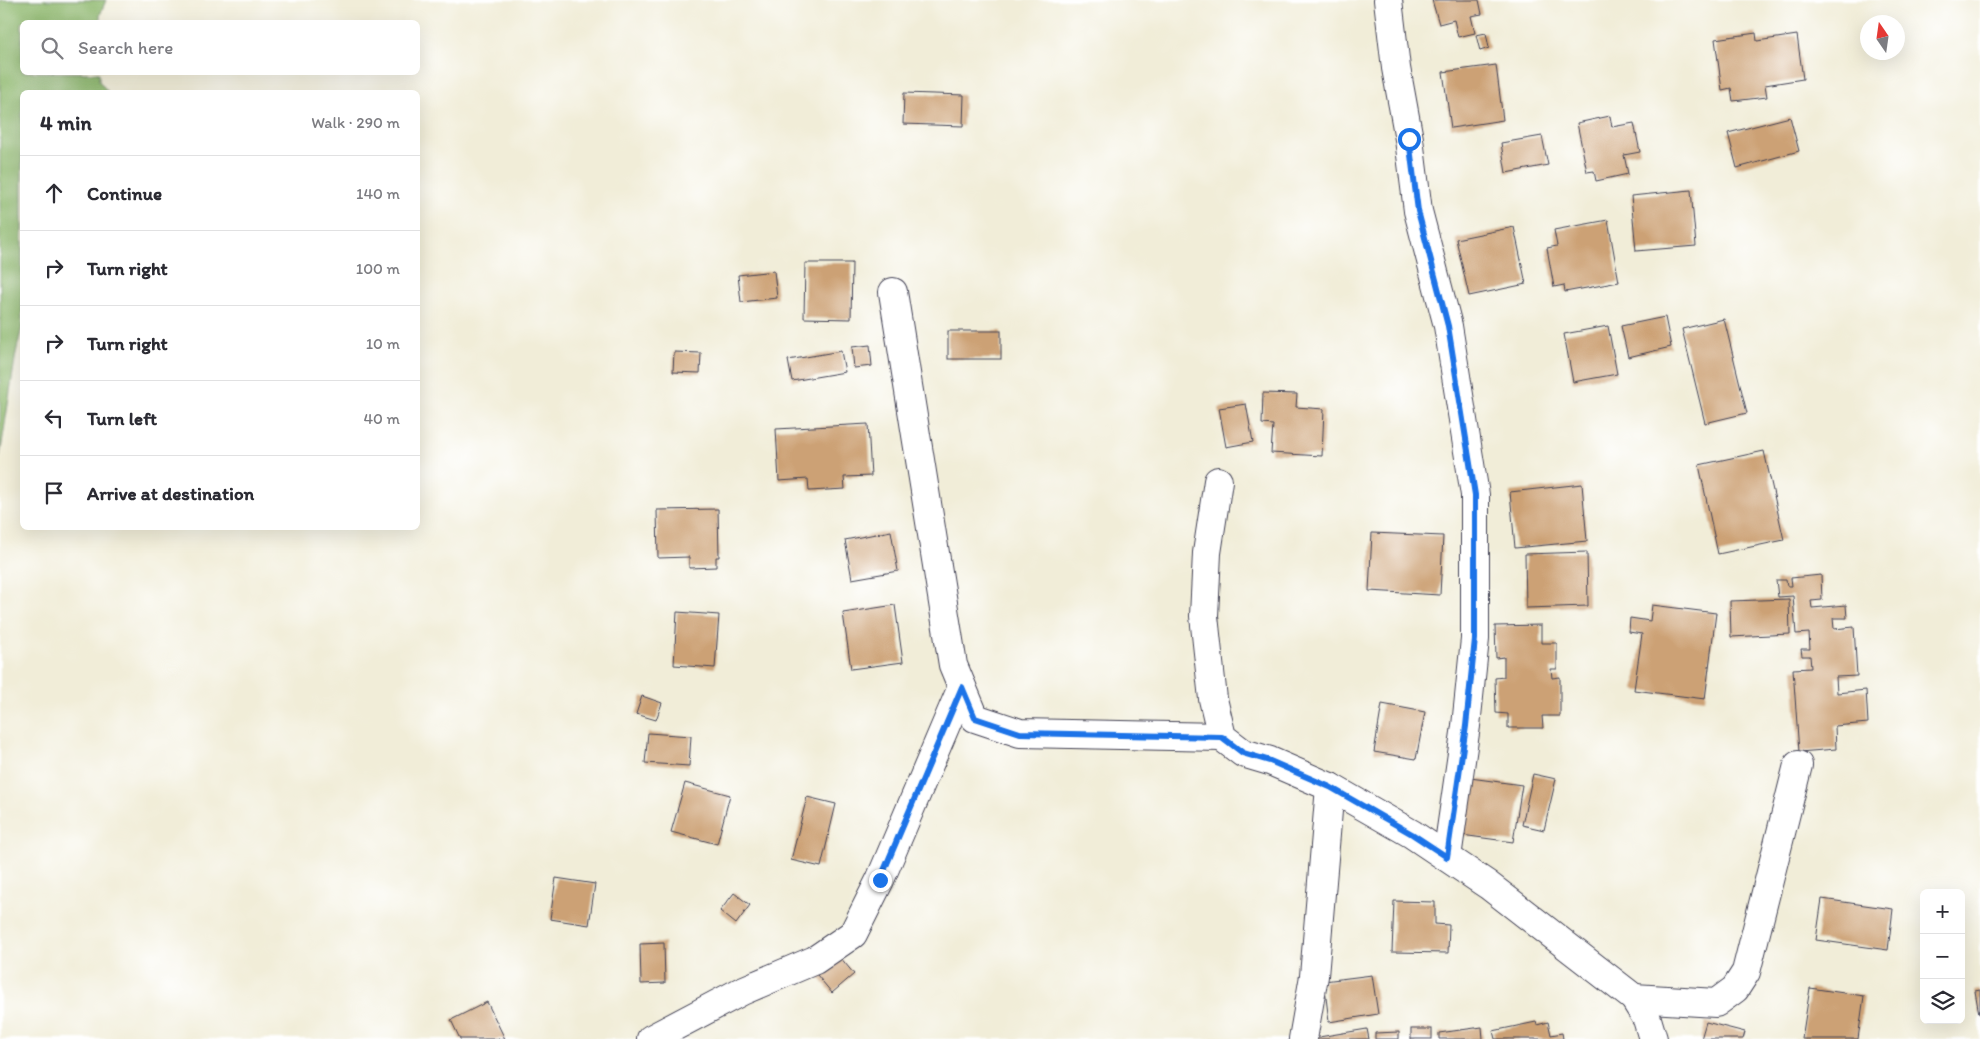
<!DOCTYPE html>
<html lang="en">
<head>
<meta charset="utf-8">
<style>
	:root { --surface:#fff; --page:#f7f7f7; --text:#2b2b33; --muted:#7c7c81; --line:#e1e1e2 }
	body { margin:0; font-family:Itim,sans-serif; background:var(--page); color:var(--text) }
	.controls { position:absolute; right:15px; bottom:15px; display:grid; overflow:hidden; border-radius:8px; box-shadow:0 5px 20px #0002 }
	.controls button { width:45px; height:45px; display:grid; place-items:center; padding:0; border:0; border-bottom:1px solid var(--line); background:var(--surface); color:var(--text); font:25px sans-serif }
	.compass { position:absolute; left:1860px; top:15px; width:45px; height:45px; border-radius:50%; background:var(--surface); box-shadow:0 5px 20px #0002; rotate:347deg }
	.stop { position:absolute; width:15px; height:15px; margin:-11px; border:4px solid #1a73e8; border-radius:50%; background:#fff }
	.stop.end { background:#1a73e8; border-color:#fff; box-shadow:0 1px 5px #0008 }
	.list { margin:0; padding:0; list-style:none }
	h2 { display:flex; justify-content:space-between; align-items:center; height:65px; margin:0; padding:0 20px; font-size:21px }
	h2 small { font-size:16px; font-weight:400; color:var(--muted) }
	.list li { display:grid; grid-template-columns:32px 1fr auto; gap:15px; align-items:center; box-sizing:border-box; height:75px; padding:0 20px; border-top:1px solid var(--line) }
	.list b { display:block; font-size:19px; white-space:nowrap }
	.list em { font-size:16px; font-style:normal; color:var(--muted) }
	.icon { flex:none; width:28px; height:28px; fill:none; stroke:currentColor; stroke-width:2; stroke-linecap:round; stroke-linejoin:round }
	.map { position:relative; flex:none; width:1980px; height:1039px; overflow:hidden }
	.search { position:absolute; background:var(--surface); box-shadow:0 5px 20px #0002; left:20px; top:20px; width:400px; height:55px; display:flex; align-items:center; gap:12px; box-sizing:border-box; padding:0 18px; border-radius:8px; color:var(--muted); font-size:19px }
	.panel { position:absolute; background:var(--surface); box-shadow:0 5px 20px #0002; left:20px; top:90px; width:400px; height:440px; border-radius:8px }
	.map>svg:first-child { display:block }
	.forest { fill:#90b970; stroke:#596e56 }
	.building { fill:#cca175 }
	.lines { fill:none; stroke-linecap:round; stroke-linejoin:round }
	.minor-casing { stroke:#414053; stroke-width:30 }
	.minor { stroke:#fff; stroke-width:28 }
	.route { stroke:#1a73e8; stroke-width:6 }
</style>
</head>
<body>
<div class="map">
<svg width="1980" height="1039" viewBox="0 0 1980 1039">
	<rect width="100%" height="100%" fill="#fff"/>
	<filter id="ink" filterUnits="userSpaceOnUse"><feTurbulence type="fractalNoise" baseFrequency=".02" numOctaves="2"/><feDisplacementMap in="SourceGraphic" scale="10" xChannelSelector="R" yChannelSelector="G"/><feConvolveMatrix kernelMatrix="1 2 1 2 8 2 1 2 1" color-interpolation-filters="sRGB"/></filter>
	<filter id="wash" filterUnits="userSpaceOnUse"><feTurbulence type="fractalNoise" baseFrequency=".0096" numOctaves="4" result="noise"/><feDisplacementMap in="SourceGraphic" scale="20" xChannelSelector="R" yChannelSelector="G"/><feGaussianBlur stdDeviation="1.12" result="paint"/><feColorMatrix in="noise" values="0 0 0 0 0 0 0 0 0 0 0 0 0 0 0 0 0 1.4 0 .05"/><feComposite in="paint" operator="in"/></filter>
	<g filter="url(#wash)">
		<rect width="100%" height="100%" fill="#f1edd8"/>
		<path class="forest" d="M 0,0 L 106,0 L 100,15 L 100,22 L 22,22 L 22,72 L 99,73 L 99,81 L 108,92 L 22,92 L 22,327 L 16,353 L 0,456 Z"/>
		<g id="blocks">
			<g class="building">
				<path d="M 1432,0 L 1479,0 L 1482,14 L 1471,16 L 1475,33 L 1458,37 L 1454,20 L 1439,24 Z"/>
				<path d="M 1486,33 L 1489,48 L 1480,51 L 1476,35 Z"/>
				<path d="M 1756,33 L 1757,41 L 1797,35 L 1803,79 L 1765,85 L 1767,97 L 1733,101 L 1731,88 L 1722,90 L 1715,39 Z"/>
				<path d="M 1496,65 L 1503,120 L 1451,128 L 1443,72 Z"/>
				<path d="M 904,93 L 964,95 L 963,126 L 903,124 Z"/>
				<path d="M 1610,116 L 1612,127 L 1634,123 L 1640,152 L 1624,155 L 1628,174 L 1596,181 L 1594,171 L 1587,172 L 1577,123 Z"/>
				<path d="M 1790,117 L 1799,151 L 1737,168 L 1728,133 Z"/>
				<path d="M 1542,136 L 1548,165 L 1506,173 L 1501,143 Z"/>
				<path d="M 1691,190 L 1696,246 L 1636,251 L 1631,196 Z"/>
				<path d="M 1608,220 L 1619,282 L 1565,292 L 1564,285 L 1554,287 L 1547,248 L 1557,246 L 1554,230 Z"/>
				<path d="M 1514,227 L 1526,284 L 1469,296 L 1456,239 Z"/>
				<path d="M 805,263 L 852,263 L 851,319 L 804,318 Z"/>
				<path d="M 774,271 L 777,298 L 741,302 L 738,275 Z"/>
				<path d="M 1665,317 L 1671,347 L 1628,357 L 1621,326 Z"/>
				<path d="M 1724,319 L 1747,413 L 1705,423 L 1682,329 Z"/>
				<path d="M 1608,326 L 1617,374 L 1573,382 L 1564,334 Z"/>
				<rect x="948" y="331" width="53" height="28"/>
				<path d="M 870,345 L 872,366 L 854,368 L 852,347 Z"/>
				<path d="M 841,351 L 845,372 L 792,381 L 788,360 Z"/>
				<path d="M 674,352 L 701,353 L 700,373 L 673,372 Z"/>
				<path d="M 1263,393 L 1297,394 L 1296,407 L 1324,409 L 1322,456 L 1271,453 L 1273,425 L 1262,424 Z"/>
				<path d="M 1246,404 L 1253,442 L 1226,447 L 1219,408 Z"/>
				<path d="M 868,424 L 871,476 L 844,477 L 845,489 L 809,491 L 808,479 L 779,481 L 776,429 Z"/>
				<path d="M 1764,451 L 1784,540 L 1718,554 L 1699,465 Z"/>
				<path d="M 1582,484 L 1587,541 L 1515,548 L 1510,492 Z"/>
				<path d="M 718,509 L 719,557 L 716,557 L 716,567 L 689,568 L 689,557 L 658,558 L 657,510 Z"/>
				<path d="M 891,531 L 898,571 L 852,579 L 845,540 Z"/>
				<path d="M 1372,533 L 1443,536 L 1440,595 L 1369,591 Z"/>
				<path d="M 1587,552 L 1588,606 L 1526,608 L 1525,554 Z"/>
				<path d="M 1821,575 L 1822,600 L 1811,601 L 1812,608 L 1846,605 L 1847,618 L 1833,618 L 1834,629 L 1854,627 L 1857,676 L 1836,677 L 1837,693 L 1866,690 L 1868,723 L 1835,726 L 1836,749 L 1799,752 L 1793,669 L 1811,668 L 1810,656 L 1802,656 L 1801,649 L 1810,649 L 1809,633 L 1796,634 L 1793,596 L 1778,597 L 1776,580 L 1786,580 L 1787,586 L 1792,586 L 1791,578 Z"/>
				<path d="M 1789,599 L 1790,634 L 1731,637 L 1730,601 Z"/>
				<path d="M 895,605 L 903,662 L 851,669 L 843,613 Z"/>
				<path d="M 1652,605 L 1716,613 L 1705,699 L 1634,690 L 1642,634 L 1629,632 L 1630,618 L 1650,621 Z"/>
				<path d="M 677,612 L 719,615 L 715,668 L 674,665 Z"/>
				<path d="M 1541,625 L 1541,643 L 1557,643 L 1557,669 L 1551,669 L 1552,678 L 1560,677 L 1560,716 L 1542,716 L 1543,728 L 1508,728 L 1508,714 L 1496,713 L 1495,678 L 1504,677 L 1504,657 L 1496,658 L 1495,626 Z"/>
				<path d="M 642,696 L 662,703 L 656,720 L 636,714 Z"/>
				<path d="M 1382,704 L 1425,712 L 1416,759 L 1374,752 Z"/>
				<path d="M 648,733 L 691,736 L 689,766 L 645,763 Z"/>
				<path d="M 1533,774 L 1556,779 L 1544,830 L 1522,825 Z"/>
				<path d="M 1463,777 L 1522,785 L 1513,842 L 1454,834 Z"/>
				<path d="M 685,783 L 730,795 L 717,844 L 671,832 Z"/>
				<path d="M 807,797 L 836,804 L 821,867 L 791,860 Z"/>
				<path d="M 556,878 L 595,884 L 589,925 L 550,919 Z"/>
				<path d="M 734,893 L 750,905 L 736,924 L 720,911 Z"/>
				<path d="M 1822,899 L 1893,909 L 1888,950 L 1816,940 Z"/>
				<path d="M 1394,901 L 1435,902 L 1435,924 L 1449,925 L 1448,953 L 1392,952 Z"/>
				<path d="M 664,943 L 665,983 L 641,984 L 640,944 Z"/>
				<path d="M 840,957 L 854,974 L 832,993 L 817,975 Z"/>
				<path d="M 1372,975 L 1378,1014 L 1329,1022 L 1324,981 Z"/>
				<path d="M 1810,988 L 1864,996 L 1858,1039 L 1802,1039 Z"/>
				<path d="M 1980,990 L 1980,1014 L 1979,1014 L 1975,991 Z"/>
				<path d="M 487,1002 L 505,1039 L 460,1039 L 451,1020 Z"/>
				<path d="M 1536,1022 L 1537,1025 L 1548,1022 L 1551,1035 L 1562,1033 L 1563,1039 L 1495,1039 L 1493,1031 Z"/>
				<path d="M 1706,1022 L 1745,1032 L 1743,1039 L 1701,1039 Z"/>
				<path d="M 1482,1027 L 1483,1039 L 1439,1039 L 1439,1033 Z"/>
				<path d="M 1367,1029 L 1369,1039 L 1313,1039 L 1313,1038 Z"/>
				<rect x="1411" y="1029" width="21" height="10"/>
				<path d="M 1399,1032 L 1399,1039 L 1375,1039 L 1375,1033 Z"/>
			</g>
		</g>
	</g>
	<g filter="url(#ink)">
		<use href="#blocks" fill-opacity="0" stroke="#414053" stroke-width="1"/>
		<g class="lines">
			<g class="minor-casing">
				<g id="minor">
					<path d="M 1388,0 L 1396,68 L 1409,139 L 1418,211 L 1448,326 L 1475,495 L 1475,639 L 1466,726 L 1447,857"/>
					<path d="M 893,292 L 953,665 L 975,718 L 1020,733 L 1222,737"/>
					<path d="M 1218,481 L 1207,553 L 1204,616 L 1213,699 L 1222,737 L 1243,753 L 1270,761 L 1330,787 L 1412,834 L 1488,885 L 1634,998 L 1647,1019 L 1653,1039"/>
					<path d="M 1634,998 L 1716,1003 L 1735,989 L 1746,972 L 1798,765"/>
					<path d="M 651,1039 L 742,991 L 815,960 L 853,934 L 880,880 L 962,687"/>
					<path d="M 1303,1039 L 1314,976 L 1330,787"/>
				</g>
			</g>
			<use href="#minor" class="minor"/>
		</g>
	</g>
	<g class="lines" filter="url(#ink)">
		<path class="route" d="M 880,880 L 962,687 L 975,718 L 1020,733 L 1222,737 L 1243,753 L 1270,761 L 1330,787 L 1412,834 L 1447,857 L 1466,726 L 1475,639 L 1475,495 L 1448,326 L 1418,211 L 1409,139"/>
	</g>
</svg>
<div class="controls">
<button>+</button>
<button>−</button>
<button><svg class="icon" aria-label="layers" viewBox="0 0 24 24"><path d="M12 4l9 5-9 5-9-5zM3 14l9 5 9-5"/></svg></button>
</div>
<svg class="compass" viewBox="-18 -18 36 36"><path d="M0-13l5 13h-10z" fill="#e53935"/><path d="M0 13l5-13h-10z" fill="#7c7c81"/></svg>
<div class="stop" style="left:1409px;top:139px"></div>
<div class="stop end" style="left:880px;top:880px"></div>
<div class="search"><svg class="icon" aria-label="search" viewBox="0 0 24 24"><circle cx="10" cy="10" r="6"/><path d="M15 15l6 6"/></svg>Search here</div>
<section class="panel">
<h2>4 min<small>Walk · 290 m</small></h2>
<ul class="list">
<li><svg class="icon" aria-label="ahead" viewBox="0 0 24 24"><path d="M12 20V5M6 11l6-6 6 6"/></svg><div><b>Continue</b></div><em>140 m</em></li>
<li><svg class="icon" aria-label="right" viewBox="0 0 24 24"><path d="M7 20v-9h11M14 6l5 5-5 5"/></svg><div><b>Turn right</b></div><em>100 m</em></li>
<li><svg class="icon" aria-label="right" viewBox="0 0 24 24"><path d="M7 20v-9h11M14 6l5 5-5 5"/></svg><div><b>Turn right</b></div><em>10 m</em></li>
<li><svg class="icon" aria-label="left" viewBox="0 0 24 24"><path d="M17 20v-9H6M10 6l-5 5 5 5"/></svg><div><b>Turn left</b></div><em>40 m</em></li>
<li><svg class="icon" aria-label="arrive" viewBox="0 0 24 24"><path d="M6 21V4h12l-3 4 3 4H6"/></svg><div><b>Arrive at destination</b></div></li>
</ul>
</section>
</div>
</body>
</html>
